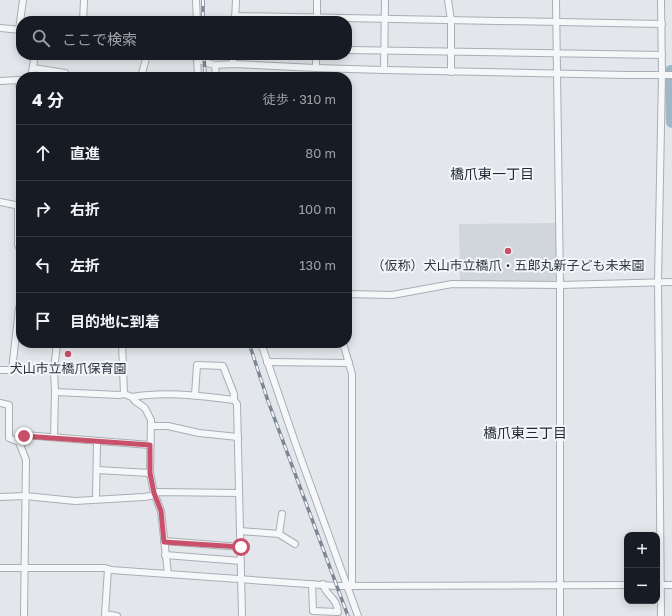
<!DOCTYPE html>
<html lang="ja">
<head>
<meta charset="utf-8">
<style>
	:root { --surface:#171b24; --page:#20242c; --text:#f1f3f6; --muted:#9ea1a6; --line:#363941 }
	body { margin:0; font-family:"Golos Text","Noto Sans JP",sans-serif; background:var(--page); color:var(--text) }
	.controls { position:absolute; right:12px; bottom:12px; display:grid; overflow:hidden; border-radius:8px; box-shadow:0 2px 10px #0003 }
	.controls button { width:36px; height:36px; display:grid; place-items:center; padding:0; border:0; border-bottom:1px solid var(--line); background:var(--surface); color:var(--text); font:20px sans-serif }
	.stop { position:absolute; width:12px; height:12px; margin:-9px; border:3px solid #c8506b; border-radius:50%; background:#fff }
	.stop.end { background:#c8506b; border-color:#fff; box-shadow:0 1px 4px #0008 }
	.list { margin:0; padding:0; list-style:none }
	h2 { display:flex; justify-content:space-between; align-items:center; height:52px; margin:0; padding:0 16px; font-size:17px }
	h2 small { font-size:13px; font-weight:400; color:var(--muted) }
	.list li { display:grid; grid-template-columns:26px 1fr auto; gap:12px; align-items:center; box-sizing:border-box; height:56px; padding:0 16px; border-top:1px solid var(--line) }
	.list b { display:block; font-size:15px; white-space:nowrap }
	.list em { font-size:13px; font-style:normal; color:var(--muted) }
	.icon { flex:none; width:22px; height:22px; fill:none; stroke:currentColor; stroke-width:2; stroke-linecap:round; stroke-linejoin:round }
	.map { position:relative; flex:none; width:672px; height:616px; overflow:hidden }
	.search { position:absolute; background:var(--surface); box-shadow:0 2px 10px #0003; left:16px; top:16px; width:336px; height:44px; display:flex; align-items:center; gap:10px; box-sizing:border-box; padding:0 14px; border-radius:16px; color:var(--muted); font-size:15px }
	.panel { position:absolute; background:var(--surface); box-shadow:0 2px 10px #0003; left:16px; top:72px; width:336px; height:276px; border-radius:16px }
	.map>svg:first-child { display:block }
	.built { fill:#d1d6dc }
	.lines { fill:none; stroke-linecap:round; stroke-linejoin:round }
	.river { stroke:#a0b7c8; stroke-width:12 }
	.street-casing { stroke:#a8aeb5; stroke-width:8 }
	.street { stroke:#f6f7f9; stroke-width:6 }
	.rail-casing { stroke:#7d8794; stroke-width:3.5 }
	.rail { stroke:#f3f5f8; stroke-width:2; stroke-dasharray:6; stroke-linecap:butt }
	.route { stroke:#c8506b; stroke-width:5 }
	.poi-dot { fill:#c8506b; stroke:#f3f5f8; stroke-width:1.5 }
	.labels { text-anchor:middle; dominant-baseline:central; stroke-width:4; stroke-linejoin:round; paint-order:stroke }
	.poi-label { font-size:13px; fill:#2c3642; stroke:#f3f5f8 }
	.neighbourhood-label { font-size:14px; fill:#1e2733; stroke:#f3f5f8 }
</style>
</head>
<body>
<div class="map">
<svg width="672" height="616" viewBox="0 0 672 616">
	<rect width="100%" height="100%" fill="#e3e7eb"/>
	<path class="built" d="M 556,223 L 557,278 L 554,281 L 460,281 L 459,224 Z"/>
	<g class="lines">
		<g class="river">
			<path d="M 671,71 L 672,71"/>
			<path d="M 671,80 L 672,122"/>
		</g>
		<g class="street-casing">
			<g id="street">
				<path d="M 196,0 L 197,21"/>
				<path d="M 448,0 L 451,20 L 451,72"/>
				<path d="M 556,0 L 560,285 L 560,616"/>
				<path d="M 661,0 L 662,75 L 658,281 L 661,616"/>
				<path d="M 235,16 L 662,24"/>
				<path d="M 317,20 L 317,0"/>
				<path d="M 83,21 L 84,0"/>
				<path d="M 235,21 L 236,0"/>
				<path d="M 0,28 L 21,30"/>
				<path d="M 19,30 L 23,0"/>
				<path d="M 347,50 L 662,55"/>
				<path d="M 191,55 L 204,62 L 215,65 L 233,64 L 316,68 L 316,55"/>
				<path d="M 197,57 L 198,77"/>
				<path d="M 233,64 L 233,55"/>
				<path d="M 215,65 L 216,77"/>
				<path d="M 33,68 L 65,73 L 64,77"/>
				<path d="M 316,68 L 384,70 L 626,75 L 672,75"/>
				<path d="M 384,70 L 385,0"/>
				<path d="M 31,77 L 35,55"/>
				<path d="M 141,77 L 147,55"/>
				<path d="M 0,81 L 19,80 L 21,101"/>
				<path d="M 0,202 L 20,206"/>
				<path d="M 18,205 L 18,245 L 21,251"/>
				<path d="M 347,294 L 392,295 L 452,284 L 560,285 L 672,282"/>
				<path d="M 57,343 L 54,370 L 55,392 L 119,395 L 124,394 L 122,343"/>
				<path d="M 261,343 L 296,445 L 358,616"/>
				<path d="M 343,343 L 352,374 L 352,586"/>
				<path d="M 267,362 L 349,363"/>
				<path d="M 0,370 L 12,370 L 19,308 L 21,304"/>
				<path d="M 124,394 L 132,397 L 135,401 L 145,408 L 151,420 L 150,473 L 154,493 L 161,511 L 168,574"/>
				<path d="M 195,395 L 197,365 L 223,366 L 234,394 L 234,400"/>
				<path d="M 132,397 C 166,391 200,396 234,400 L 237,404 L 242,616"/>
				<path d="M 0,403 L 9,405 L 9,438 L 19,442 L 26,460 L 24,616"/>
				<path d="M 151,426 L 168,426 L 199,433 L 238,437"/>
				<path d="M 54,437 L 55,392"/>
				<path d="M 19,442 L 24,435 L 150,445"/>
				<path d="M 97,470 L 150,473"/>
				<path d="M 0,497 L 25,496 L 75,501 L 144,497 L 151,496 L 158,492 L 239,493"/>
				<path d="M 96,499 L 97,441"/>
				<path d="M 240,531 L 279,534 L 295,544"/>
				<path d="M 279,534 L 282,514"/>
				<path d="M 164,541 L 241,547"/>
				<path d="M 165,555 L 241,561"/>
				<path d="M 0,568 L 105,568 L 111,570 L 336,586 L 627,585"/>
				<path d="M 108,569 L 105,614 L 117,616"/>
				<path d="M 312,584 L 313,611 L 338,612 C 337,597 325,595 323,584"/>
				<path d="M 658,585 L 672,585"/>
			</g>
		</g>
		<use href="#street" class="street"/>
		<g class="rail-casing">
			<g id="rail">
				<path d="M 203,0 L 203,21"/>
				<path d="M 204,55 L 205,77"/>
				<path d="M 249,343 L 268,401 L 348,616"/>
			</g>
		</g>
		<use href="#rail" class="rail"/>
	</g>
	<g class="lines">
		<path class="route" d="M 24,436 L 150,445 L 150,473 L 154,493 L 161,511 L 164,542 L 241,547"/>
	</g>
	<g class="poi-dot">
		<circle cx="508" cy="251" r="4"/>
		<circle cx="68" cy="354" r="4"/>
	</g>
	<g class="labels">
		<g class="poi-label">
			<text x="508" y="265">（仮称）犬山市立橋爪・五郎丸新子ども未来園</text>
			<text x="68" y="368">犬山市立橋爪保育園</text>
		</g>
		<g class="neighbourhood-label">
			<text x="492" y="173">橋爪東一丁目</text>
			<text x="525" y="432">橋爪東三丁目</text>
		</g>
	</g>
</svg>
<div class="controls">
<button>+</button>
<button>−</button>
</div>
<div class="stop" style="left:241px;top:547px"></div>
<div class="stop end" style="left:24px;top:436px"></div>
<div class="search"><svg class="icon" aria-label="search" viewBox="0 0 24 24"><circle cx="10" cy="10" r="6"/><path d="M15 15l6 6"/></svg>ここで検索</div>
<section class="panel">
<h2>4 分<small>徒歩 · 310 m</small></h2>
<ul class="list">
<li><svg class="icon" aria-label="ahead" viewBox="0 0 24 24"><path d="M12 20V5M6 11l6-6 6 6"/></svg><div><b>直進</b></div><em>80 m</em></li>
<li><svg class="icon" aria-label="right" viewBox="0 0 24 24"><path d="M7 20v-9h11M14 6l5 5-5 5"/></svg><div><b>右折</b></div><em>100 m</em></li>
<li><svg class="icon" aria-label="left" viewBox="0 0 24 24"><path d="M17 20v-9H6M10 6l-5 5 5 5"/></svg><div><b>左折</b></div><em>130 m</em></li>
<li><svg class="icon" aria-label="arrive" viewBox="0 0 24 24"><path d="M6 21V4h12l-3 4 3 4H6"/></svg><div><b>目的地に到着</b></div></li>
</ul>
</section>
</div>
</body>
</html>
